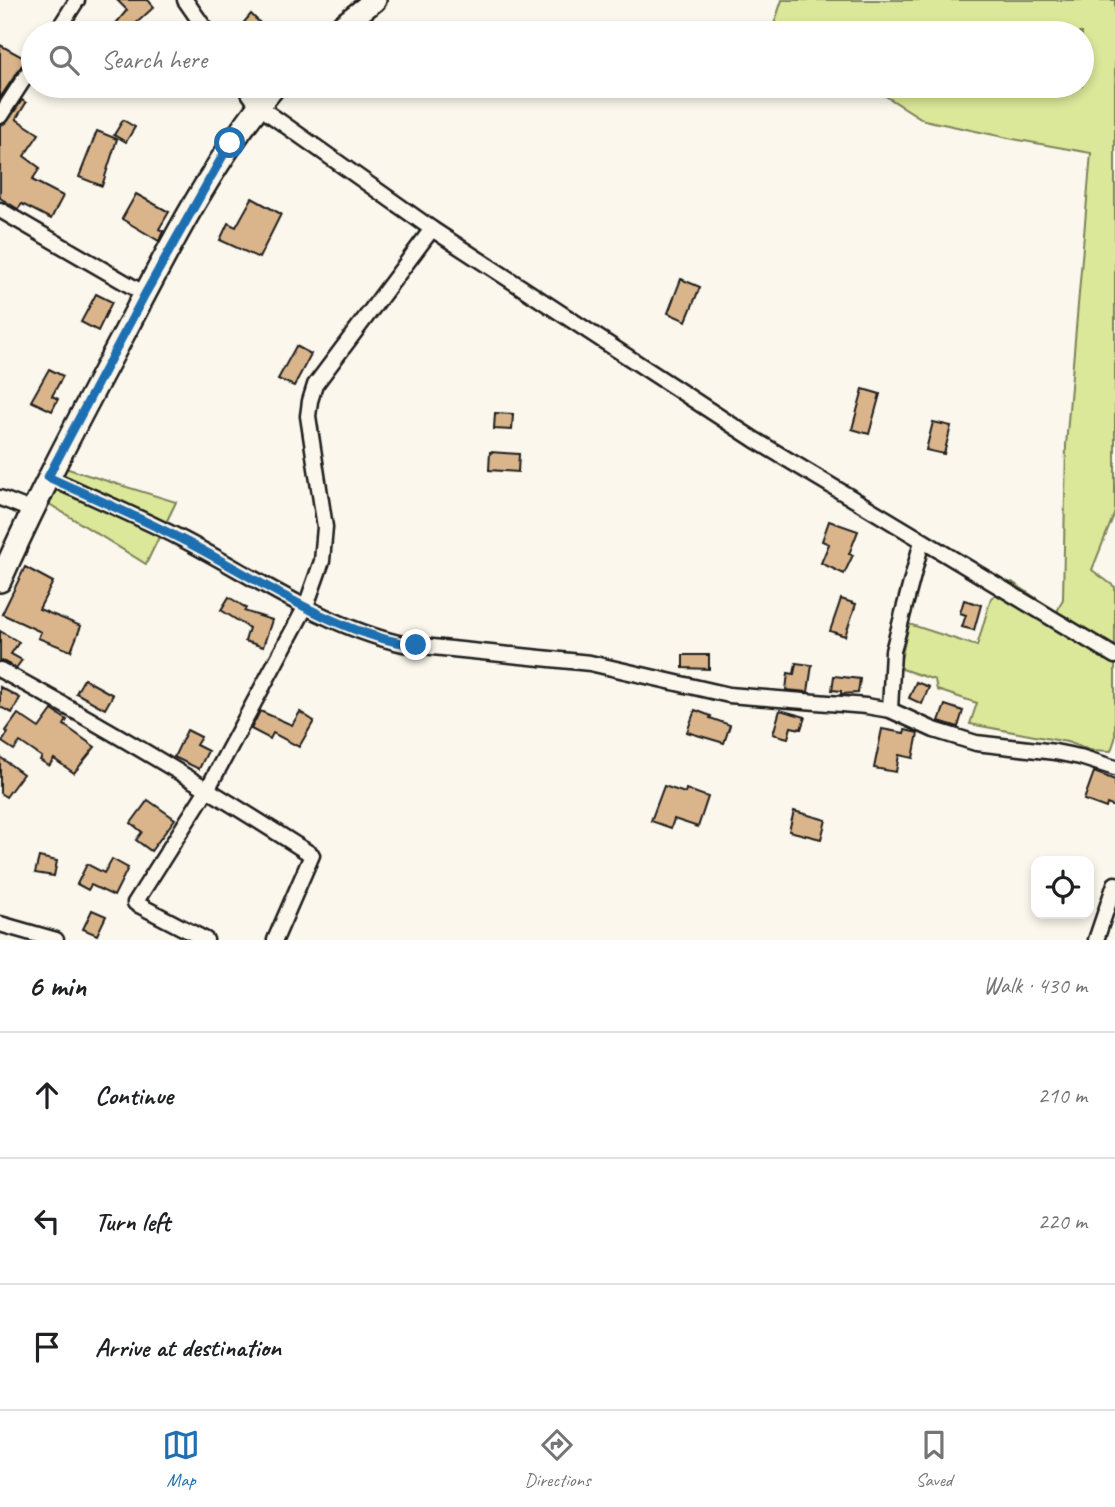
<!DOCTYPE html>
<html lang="en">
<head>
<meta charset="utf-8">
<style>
	:root { --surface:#fff; --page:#f6f6f6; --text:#202124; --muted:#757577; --line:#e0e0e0; --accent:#1f6fb2 }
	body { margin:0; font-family:Caveat,sans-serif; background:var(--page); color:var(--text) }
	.controls { position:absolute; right:21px; bottom:21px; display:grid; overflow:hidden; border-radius:14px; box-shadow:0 4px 10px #0003 }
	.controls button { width:63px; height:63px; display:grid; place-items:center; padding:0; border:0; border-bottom:2px solid var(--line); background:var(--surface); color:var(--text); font:35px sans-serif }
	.stop { position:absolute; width:21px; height:21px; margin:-16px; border:5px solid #1f6fb2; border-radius:50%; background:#fff }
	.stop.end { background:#1f6fb2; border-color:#fff; box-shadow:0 2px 7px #0008 }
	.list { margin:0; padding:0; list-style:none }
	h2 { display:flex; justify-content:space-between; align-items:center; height:91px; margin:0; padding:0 28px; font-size:30px }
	h2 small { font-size:23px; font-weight:400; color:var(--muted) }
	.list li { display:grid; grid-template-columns:46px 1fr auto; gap:21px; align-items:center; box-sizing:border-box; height:126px; padding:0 28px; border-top:2px solid var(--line) }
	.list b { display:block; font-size:26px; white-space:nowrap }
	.list em { font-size:23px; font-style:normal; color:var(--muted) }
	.icon { flex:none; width:38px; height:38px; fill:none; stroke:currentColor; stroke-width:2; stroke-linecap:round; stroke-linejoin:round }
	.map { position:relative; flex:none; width:1115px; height:940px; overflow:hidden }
	.search { position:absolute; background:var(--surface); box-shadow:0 4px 10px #0003; left:21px; right:21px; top:21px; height:77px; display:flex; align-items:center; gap:18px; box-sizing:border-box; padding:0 24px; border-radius:38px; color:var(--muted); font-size:26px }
	.sheet { height:469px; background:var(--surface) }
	nav { display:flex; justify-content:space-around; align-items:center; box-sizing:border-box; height:98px; border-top:2px solid var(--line); background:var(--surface); font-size:19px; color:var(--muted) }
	nav a { display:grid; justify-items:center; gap:4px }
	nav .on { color:var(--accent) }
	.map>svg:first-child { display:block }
	.green { fill:#dbe799; stroke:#7c825a; stroke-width:2 }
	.building { fill:#dab58c; stroke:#1c1c1c; stroke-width:2 }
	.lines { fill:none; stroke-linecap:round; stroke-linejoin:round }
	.street-casing { stroke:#1c1c1c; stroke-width:19 }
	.secondary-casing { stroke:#1c1c1c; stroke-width:26 }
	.street { stroke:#fbf7ec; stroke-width:14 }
	.secondary { stroke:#fbf7ec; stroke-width:21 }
	.route { stroke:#1f6fb2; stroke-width:9 }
</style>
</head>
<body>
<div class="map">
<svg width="1115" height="940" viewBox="0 0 1115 940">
	<rect width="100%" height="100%" fill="#fbf7ec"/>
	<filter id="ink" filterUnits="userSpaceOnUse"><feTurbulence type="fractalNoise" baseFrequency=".0143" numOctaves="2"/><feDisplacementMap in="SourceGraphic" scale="14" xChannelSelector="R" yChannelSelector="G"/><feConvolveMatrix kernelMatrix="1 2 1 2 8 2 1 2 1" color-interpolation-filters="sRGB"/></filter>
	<g filter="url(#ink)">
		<g class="green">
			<path d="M 782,0 L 1115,0 L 1115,512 L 1092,570 L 1115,587 L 1115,739 L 1111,751 L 1091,750 L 1067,742 L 970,724 L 977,703 L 937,690 L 935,680 L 899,668 L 909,624 L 977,646 L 991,598 L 1012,582 L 1057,612 L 1063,599 L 1066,445 L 1091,153 L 1013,139 L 924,120 L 879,92 L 862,86 L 1082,86 L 1082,33 L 773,33 L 772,30 Z"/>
			<path d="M 55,465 L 176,502 L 146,564 L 38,497 Z"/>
		</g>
		<g class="building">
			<path d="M 117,0 L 148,0 L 154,7 L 131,28 L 137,33 L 108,33 L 127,10 Z"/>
			<path d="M 251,14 L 262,25 L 269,33 L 246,33 L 240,27 Z"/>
			<path d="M 0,45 L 26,59 L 0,98 Z"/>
			<path d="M 22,100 L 26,103 L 16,119 L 39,134 L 24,156 L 40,168 L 32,180 L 63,196 L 51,219 L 22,204 L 18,209 L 0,198 L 0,126 L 8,121 Z"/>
			<path d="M 123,120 L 135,127 L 126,142 L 114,135 Z"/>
			<path d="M 97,131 L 117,139 L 102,186 L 79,177 Z"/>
			<path d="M 136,194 L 169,212 L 159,229 L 163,231 L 159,241 L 122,219 Z"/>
			<path d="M 252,198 L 281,214 L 259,258 L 220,240 L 228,223 L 236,227 Z"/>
			<path d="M 681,279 L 700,287 L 686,321 L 668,313 Z"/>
			<path d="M 96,294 L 112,302 L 98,331 L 81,322 Z"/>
			<path d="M 296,346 L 311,354 L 294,386 L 278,379 Z"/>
			<path d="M 49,369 L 63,376 L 52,396 L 58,399 L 52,411 L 31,401 Z"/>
			<path d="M 863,389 L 880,394 L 869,434 L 852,429 Z"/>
			<path d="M 495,413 L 513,414 L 512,430 L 494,429 Z"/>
			<path d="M 933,422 L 951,426 L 944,454 L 926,450 Z"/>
			<path d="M 490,452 L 519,454 L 518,472 L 489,470 Z"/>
			<path d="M 829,521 L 858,531 L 849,554 L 853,555 L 844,574 L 821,563 L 829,544 L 822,541 Z"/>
			<path d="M 25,567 L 53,582 L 39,609 L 81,626 L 71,651 L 38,638 L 41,632 L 2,614 Z"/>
			<path d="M 229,597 L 246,608 L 244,611 L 272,620 L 263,647 L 245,641 L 249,628 L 221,610 Z"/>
			<path d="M 841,599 L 856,604 L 845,636 L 830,631 Z"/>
			<path d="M 964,600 L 981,605 L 974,630 L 962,627 L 966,615 L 960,613 Z"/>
			<path d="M 0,631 L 19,642 L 11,654 L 22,660 L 16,668 L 0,660 Z"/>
			<path d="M 683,655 L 709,655 L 709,669 L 683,668 Z"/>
			<path d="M 796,663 L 812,665 L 808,692 L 786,690 L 788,673 L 794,674 Z"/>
			<path d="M 834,676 L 860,679 L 858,693 L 841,694 L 841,691 L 832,690 Z"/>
			<path d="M 84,679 L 113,695 L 105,709 L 76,693 Z"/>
			<path d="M 916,682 L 929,687 L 922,704 L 909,698 Z"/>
			<path d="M 0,687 L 20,698 L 12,713 L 0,707 Z"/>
			<path d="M 945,705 L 963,711 L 958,727 L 939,721 Z"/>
			<path d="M 52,710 L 67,720 L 64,725 L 95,747 L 74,773 L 54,759 L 49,766 L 40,760 L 42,757 L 20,742 L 14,750 L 2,742 L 8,733 L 6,731 L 18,714 L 39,728 Z"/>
			<path d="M 695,710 L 711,716 L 710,718 L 730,725 L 724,743 L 687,732 Z"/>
			<path d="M 780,710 L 805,717 L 801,729 L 791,727 L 788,738 L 773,734 Z"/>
			<path d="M 260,711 L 292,725 L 300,712 L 314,721 L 299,747 L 273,733 L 270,739 L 251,729 Z"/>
			<path d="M 882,729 L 904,733 L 905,730 L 918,733 L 913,758 L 899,755 L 896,772 L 874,768 Z"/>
			<path d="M 187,730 L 201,737 L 196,745 L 208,751 L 199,769 L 174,757 Z"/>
			<path d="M 0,757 L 23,774 L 6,797 L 0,793 Z"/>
			<path d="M 1094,772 L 1115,780 L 1115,807 L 1107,804 L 1106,808 L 1084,800 Z"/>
			<path d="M 664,786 L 685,793 L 686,789 L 708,797 L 698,827 L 674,819 L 671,828 L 651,821 Z"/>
			<path d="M 148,800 L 175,819 L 151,851 L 136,840 L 142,832 L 131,823 Z"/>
			<path d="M 794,811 L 826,820 L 821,839 L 789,831 Z"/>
			<path d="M 39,857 L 57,861 L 54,876 L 35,873 Z"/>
			<path d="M 112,859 L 128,868 L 114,896 L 91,885 L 88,890 L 77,884 L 87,864 L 104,873 Z"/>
			<path d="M 92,910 L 106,916 L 97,935 L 83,929 Z"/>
		</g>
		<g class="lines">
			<g class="street-casing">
				<g id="street">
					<path d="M 185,0 L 208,33"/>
					<path d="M 56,33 L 77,0"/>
					<path d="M 244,86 L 258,106 L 432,229 L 755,440 L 1115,656"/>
					<path d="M 0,116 L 33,65"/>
					<path d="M 0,210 L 145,294"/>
					<path d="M 48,477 C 92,497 137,516 180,538 C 252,575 323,626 403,644 L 590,663 L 729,695 L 866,706 L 890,710 L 934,730 L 976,743 L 1055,752 L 1080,757 L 1115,768"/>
					<path d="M 0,498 L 31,510"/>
					<path d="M 0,670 C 107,727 209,789 312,855 L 275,940"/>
					<path d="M 890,710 L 893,651 L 922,541"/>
					<path d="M 0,924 L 56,940"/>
					<path d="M 206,940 L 135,903 L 208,788 L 306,606 L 322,561 L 325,527 L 308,416 L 310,401 L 315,385 L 432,229"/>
					<path d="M 1096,940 L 1115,884"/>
				</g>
			</g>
			<g class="secondary-casing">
				<g id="secondary">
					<path d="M 333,33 L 375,0"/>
					<path d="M 0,581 C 38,495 82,413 126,330 C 170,246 214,159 275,86"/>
				</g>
			</g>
			<use href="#street" class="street"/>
			<use href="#secondary" class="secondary"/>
		</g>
	</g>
	<g class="lines" filter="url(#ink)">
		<path class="route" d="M 230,143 L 145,294 L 48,477 C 92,497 136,516 179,538 C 249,573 338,637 416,645"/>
	</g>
</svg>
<div class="controls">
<button><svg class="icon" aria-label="locate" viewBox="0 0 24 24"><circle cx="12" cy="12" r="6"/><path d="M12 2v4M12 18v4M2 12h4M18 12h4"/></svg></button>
</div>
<div class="stop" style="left:230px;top:143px"></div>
<div class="stop end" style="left:416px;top:645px"></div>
<div class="search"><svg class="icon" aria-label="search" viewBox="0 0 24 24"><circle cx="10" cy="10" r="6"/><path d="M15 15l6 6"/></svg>Search here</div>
</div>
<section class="sheet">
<h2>6 min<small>Walk · 430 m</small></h2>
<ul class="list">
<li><svg class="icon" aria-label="ahead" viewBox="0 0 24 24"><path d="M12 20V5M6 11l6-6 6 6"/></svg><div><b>Continue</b></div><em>210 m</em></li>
<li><svg class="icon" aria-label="left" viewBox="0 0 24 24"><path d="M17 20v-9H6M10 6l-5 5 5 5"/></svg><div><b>Turn left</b></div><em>220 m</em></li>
<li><svg class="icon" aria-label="arrive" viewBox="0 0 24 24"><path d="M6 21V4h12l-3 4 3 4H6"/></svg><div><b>Arrive at destination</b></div></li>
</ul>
</section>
<nav>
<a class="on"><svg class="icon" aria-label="map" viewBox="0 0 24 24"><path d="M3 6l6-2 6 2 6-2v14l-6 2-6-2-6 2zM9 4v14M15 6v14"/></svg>Map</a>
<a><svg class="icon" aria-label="directions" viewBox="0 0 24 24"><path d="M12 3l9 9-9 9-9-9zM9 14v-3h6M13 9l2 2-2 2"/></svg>Directions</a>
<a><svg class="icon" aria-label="saved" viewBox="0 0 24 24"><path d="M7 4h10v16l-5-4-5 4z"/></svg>Saved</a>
</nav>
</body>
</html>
